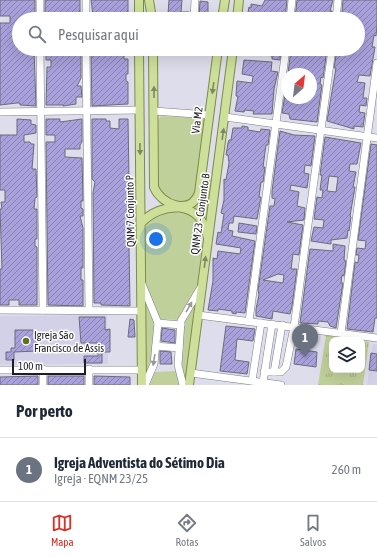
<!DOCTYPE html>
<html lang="pt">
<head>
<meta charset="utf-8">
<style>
	:root { --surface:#fff; --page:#f2f2f3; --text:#1f2937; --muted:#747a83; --line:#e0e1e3; --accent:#d93025 }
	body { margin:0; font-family:"Asap Condensed",sans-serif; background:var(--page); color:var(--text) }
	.controls { position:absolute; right:12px; bottom:12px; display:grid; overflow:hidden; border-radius:8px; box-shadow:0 4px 16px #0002 }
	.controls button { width:36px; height:36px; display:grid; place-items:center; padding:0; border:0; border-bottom:1px solid var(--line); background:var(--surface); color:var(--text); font:20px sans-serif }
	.compass { position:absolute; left:281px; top:68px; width:36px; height:36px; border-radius:50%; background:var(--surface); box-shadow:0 4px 16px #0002; rotate:28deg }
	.scale { position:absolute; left:12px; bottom:10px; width:74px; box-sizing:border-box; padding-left:4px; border:2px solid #1d1d22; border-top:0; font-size:11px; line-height:14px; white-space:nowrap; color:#1d1d22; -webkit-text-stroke:3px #fff; paint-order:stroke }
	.you { position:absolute; left:156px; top:239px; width:14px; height:14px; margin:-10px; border:3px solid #fff; border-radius:50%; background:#1a73e8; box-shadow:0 0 0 6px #1a73e833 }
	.badge { display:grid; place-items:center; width:26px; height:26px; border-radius:50%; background:var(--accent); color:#fff; font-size:13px; font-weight:700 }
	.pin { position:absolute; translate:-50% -33px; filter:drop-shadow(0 1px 2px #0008) }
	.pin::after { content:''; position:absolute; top:21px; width:14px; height:12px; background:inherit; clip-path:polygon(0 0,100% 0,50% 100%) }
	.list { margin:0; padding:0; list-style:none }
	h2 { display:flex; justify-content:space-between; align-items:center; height:52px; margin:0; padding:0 16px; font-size:17px }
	h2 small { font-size:13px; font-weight:400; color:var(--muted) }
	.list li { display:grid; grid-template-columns:26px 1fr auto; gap:12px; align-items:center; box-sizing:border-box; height:64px; padding:0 16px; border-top:1px solid var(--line) }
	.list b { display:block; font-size:15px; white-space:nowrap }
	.list p { margin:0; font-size:13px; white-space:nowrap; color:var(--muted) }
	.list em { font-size:13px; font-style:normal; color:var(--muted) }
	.icon { flex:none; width:22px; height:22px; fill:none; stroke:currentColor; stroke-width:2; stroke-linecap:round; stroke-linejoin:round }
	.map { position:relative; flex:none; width:377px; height:385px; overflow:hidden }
	.search { position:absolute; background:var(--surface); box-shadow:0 4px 16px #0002; left:12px; right:12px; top:12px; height:44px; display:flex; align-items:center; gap:10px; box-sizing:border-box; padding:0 14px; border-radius:22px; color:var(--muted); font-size:15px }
	.sheet { height:116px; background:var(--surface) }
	nav { display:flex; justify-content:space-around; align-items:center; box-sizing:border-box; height:56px; border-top:1px solid var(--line); background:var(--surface); font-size:11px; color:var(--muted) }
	nav a { display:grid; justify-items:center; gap:2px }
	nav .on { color:var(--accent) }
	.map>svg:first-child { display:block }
	.built { fill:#d3d1e7 }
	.grass { fill:#c0d09a }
	.park { fill:url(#park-tufts) }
	.building { fill:url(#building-hatch); stroke:#6c6b78; fill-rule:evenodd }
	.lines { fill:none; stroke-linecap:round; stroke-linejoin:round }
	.minor-casing { stroke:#7e7c8a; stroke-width:8 }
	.major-casing { stroke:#7b8d46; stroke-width:10 }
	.minor { stroke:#fff; stroke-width:7 }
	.major { stroke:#cedf9b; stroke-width:8 }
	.oneway { fill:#7e8865 }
	.oneway2 { fill:#99999c }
	.poi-dot { fill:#5e711f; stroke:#fff; stroke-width:1.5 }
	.labels { text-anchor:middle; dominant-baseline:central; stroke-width:3; stroke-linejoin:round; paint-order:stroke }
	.street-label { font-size:11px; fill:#1d1d22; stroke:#fff }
	.poi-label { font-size:11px; fill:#1d1d22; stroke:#fff; text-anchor:start }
</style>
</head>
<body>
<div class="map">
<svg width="377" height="385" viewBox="0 0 377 385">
	<defs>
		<pattern id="park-tufts" width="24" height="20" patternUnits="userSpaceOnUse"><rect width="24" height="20" fill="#c0d09a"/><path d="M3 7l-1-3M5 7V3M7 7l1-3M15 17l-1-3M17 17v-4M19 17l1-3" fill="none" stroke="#a5b284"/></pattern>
		<pattern id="building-hatch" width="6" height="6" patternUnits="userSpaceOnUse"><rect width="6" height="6" fill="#a9a1dc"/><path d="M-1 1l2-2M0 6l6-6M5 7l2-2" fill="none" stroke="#8983b2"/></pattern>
	</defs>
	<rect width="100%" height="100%" fill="#deddec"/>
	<g class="built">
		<path d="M 107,315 L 108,364 L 0,365 L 0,316 Z"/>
		<path d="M 373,344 L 377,344 L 377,385 L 367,385 Z"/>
	</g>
	<g class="grass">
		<path d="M 161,116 L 202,118 L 205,120 L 196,194 L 194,199 C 176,205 170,202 158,189 L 157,125 L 158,120 Z"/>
		<path d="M 204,177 L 213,180 L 207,226 L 189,208 L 201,201 Z"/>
		<path d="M 168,211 L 188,214 L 198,221 L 202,233 L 199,284 L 178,320 L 160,319 C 155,307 147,294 144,281 C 141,269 142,226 150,217 Z"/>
		<path d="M 144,295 L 155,320 L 152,363 L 144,385 Z"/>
		<path d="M 198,298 L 186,385 L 181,365 L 184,321 Z"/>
		<path d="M 177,371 L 180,385 L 150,385 L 154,372 Z"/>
	</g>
	<path class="park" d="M 326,335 L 358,340 L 332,340 L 332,370 L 362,370 L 362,341 L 369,342 L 363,385 L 318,385 Z"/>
	<g class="building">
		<path d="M 0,0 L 35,0 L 35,19 L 19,19 L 19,49 L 34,49 L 36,106 L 20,105 L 20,103 L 17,103 L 0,105 L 0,23 L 10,23 L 10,16 L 0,16 Z"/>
		<path d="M 45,0 L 80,0 L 80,18 L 45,19 Z"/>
		<path d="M 91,0 L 128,0 L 128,19 L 91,19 L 91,15 L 93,15 Z"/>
		<path d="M 169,0 L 182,0 L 181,12 L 189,12 L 189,19 L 165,18 L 165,13 L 168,14 Z"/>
		<path d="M 265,0 L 287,0 L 285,19 L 247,18 L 249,7 L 251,8 L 251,4 L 262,6 Z"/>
		<path d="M 297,0 L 333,0 L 330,11 L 332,11 L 331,19 L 295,19 Z"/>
		<path d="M 343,0 L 377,0 L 377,26 L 376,36 L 374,35 L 372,47 L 375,47 L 370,76 L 359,75 L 357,82 L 365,83 L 363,98 L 367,98 L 366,106 L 360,105 L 359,112 L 365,113 L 363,127 L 354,126 L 354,129 L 327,121 L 336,68 L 334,68 L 337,49 L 358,49 L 358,19 L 345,19 L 346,13 L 342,13 Z"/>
		<path d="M 200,1 L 208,2 L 208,19 L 199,18 Z"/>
		<path d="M 46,49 L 81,49 L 81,78 L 77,86 L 81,86 L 82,97 L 76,97 L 76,104 L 63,106 L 63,105 L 46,105 L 47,67 L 51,67 L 51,60 L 46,60 Z"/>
		<path d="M 97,49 L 124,49 L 124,59 L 128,59 L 128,74 L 126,74 L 126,81 L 128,82 L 128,104 L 92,106 L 91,52 L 97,52 Z"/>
		<path d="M 247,49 L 281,49 L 280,60 L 272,59 L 272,56 L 247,51 Z"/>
		<path d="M 291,49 L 327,49 L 323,78 L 321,77 L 320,84 L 322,85 L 317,122 L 290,119 L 289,114 L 282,113 L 285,95 L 287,96 L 287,98 L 311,98 L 311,74 L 288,74 Z"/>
		<path d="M 244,60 L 272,62 L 271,71 L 278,72 L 274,89 L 272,114 L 253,114 L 254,111 L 245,110 L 244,112 L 235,111 L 238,96 L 236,96 L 237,81 L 252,83 L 253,76 L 242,74 Z"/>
		<path d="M 17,119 L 31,120 L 31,124 L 36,125 L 36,133 L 24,135 L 24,142 L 30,142 L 31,144 L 34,144 L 32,169 L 36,169 L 37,197 L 35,198 L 34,209 L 37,209 L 37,239 L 35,239 L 35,246 L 37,247 L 37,305 L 19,305 L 19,300 L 9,300 L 9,305 L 0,305 L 0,269 L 2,269 L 0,209 L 2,209 L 1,202 L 5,202 L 5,190 L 0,190 L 0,135 L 17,135 Z"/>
		<path d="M 46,119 L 60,119 L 60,122 L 82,119 L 82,142 L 80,145 L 80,149 L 65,149 L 65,157 L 82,158 L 83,201 L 81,201 L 81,208 L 83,209 L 83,216 L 80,216 L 83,228 L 83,268 L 81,268 L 81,280 L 83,280 L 83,306 L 48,305 L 46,142 L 55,142 L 55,135 L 46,135 Z"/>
		<path d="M 92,119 L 106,119 L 106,121 L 110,121 L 110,128 L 119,129 L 119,119 L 128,119 L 130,238 L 127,238 L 127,246 L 129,246 L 130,306 L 101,305 L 101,303 L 94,303 L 93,193 L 95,182 L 92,179 Z"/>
		<path d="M 242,126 L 248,127 L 248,130 L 260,132 L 261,129 L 270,130 L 268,145 L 266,145 L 265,152 L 263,167 L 265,167 L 263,182 L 261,182 L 259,197 L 261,197 L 257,219 L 234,216 L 233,223 L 229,223 L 228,230 L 233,231 L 232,236 L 255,241 L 245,313 L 236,312 L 236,314 L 232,313 L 232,311 L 218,309 L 218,311 L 208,310 L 213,281 L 213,258 L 217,259 L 218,251 L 240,254 L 241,248 L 216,244 L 218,232 L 221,233 L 224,214 L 221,213 L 224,200 L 224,179 L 226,180 L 229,163 L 228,155 L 226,155 L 228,143 L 229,140 L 231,140 L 233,128 L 242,128 Z"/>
		<path d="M 280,131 L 294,135 L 315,136 L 311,166 L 305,165 L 304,173 L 309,174 L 307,188 L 291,185 L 290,190 L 299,192 L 297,206 L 305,208 L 304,220 L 287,222 L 303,225 L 299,255 L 293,254 L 291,269 L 297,269 L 292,306 L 290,314 L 273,311 L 272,319 L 256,316 L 256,309 L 259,295 L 258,290 L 270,206 L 274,206 L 275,199 L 272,198 L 272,191 ZM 278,274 L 284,275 L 283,283 L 263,280 Z"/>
		<path d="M 325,137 L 361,143 L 357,164 L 350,164 L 349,171 L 356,172 L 353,187 L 355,187 L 350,216 L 351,217 L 349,231 L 348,230 L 347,238 L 331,240 L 331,244 L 311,241 L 314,227 L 323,228 L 324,220 L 314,219 L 317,197 L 322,198 L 323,190 L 320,190 L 322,175 L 320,175 ZM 329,176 L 338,177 L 336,192 L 327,191 Z"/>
		<path d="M 371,144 L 377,145 L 377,318 L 375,318 L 373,332 L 347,329 L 355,262 L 358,263 L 359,255 L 356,255 L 357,248 L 365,249 L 366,241 L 358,240 Z"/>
		<path d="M 239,223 L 257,226 L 256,234 L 238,232 Z"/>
		<path d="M 333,244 L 345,246 L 344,260 L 346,261 L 344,276 L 342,275 L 341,283 L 343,283 L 336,328 L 330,326 L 328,322 L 318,321 L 318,324 L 300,323 L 310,249 L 333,251 Z"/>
		<path d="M 79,317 L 105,317 L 105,330 L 110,329 L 110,352 L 102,352 L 102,363 L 84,363 L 84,356 L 98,356 L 98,343 L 81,343 Z"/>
		<path d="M 130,319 L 134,320 L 135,337 L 128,337 Z"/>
		<path d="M 226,326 L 255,329 L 253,341 L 237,339 L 235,360 L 249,362 L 247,374 L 220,371 Z"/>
		<path d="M 162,328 L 175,330 L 175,343 L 161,341 Z"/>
		<path d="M 15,330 L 33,330 L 33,332 L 37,332 L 37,351 L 14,352 L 14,360 L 6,360 L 6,352 L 11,352 L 11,348 L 15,348 Z"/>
		<path d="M 296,349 L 317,352 L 316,367 L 294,364 Z"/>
		<path d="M 160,351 L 171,352 L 172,364 L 160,364 Z"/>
		<path d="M 371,353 L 377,354 L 377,371 L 369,370 Z"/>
		<path d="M 38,376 L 38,385 L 0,385 L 0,377 Z"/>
		<rect x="48" y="376" width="36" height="9"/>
		<path d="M 94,376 L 130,377 L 130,385 L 94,385 Z"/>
	</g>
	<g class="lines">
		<g class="minor-casing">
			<g id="minor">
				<path d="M 40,0 L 40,19"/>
				<path d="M 86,0 L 86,19"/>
				<path d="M 194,19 L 195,0"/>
				<path d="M 290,19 L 292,0"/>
				<path d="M 336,19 L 338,0"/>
				<path d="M 40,49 L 43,310"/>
				<path d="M 86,49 L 89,310"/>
				<path d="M 154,111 L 209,115"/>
				<path d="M 0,112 L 139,110"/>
				<path d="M 225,117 L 377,138"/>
				<path d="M 142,284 L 158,323 L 154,364 L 145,385"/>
				<path d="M 0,310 L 141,311"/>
				<path d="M 198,315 L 377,338"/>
				<path d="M 249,321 L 286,49"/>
				<path d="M 158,323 L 181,325"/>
				<path d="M 341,333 L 377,63"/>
				<path d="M 156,346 L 179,348"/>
				<path d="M 43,369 L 43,385"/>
				<path d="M 0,370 L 141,370"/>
				<path d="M 264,372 L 281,372 L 286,367 L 294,327 L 332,49"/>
				<path d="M 274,372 L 282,325"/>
				<path d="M 191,373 L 281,385"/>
				<path d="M 252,381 L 261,323"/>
				<path d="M 263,382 L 272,324"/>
				<path d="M 89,385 L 89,369"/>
				<path d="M 183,385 L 178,365 L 181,321 L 201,287"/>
			</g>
		</g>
		<g class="major-casing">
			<g id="major">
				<path d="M 149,0 L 152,19"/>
				<path d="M 139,19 L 139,0"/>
				<path d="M 222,19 L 225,0"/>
				<path d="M 237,19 L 239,0"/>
				<path d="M 139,49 L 142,385"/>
				<path d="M 153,49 L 154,187 C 161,205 191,216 199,193 L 218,49"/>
				<path d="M 141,223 C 162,201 200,200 207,235"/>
				<path d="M 189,385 L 233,49"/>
			</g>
		</g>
		<use href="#minor" class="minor"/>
		<use href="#major" class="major"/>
	</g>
	<defs><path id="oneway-solid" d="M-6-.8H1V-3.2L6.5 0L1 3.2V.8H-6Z"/></defs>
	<g class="oneway">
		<use href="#oneway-solid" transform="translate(213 88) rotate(98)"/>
		<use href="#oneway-solid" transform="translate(154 92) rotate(-90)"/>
		<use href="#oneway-solid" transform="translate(223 134) rotate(-82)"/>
		<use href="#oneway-solid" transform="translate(140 149) rotate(89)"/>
		<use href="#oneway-solid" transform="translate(205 262) rotate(-83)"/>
	</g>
	<g class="oneway2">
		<use href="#oneway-solid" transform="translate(189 307) rotate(-60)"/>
		<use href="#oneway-solid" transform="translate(154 360) rotate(99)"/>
	</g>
	<circle class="poi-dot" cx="26" cy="341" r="4"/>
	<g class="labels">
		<g class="street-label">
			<text transform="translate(197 120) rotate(-83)">Via M2</text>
			<text transform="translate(130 211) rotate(-91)">QNM 7 Conjunto P</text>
			<text transform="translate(200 214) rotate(-82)">QNM 23 - Conjunto B</text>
		</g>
		<g class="poi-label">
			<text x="34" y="335">Igreja São<tspan x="34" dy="13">Francisco de Assis</tspan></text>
		</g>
	</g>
</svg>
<div class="controls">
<button><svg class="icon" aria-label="layers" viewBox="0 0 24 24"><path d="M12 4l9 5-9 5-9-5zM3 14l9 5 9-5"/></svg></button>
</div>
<svg class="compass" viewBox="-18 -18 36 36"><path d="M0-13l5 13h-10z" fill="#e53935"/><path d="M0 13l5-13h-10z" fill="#747a83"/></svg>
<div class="scale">100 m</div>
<div class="you"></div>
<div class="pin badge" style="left:305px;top:357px;background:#6b7280">1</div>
<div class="search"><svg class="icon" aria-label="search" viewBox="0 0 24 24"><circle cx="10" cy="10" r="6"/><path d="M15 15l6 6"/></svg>Pesquisar aqui</div>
</div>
<section class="sheet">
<h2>Por perto<small></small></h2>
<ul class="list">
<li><span class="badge" style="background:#6b7280">1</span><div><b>Igreja Adventista do Sétimo Dia</b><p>Igreja · EQNM 23/25</p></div><em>260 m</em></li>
</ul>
</section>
<nav>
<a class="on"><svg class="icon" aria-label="map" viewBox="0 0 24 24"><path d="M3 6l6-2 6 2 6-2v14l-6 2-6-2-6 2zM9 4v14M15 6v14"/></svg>Mapa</a>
<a><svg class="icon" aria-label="directions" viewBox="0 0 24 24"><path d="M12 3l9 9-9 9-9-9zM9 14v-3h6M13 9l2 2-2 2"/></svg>Rotas</a>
<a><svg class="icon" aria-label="saved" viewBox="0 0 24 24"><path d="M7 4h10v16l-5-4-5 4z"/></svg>Salvos</a>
</nav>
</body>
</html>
